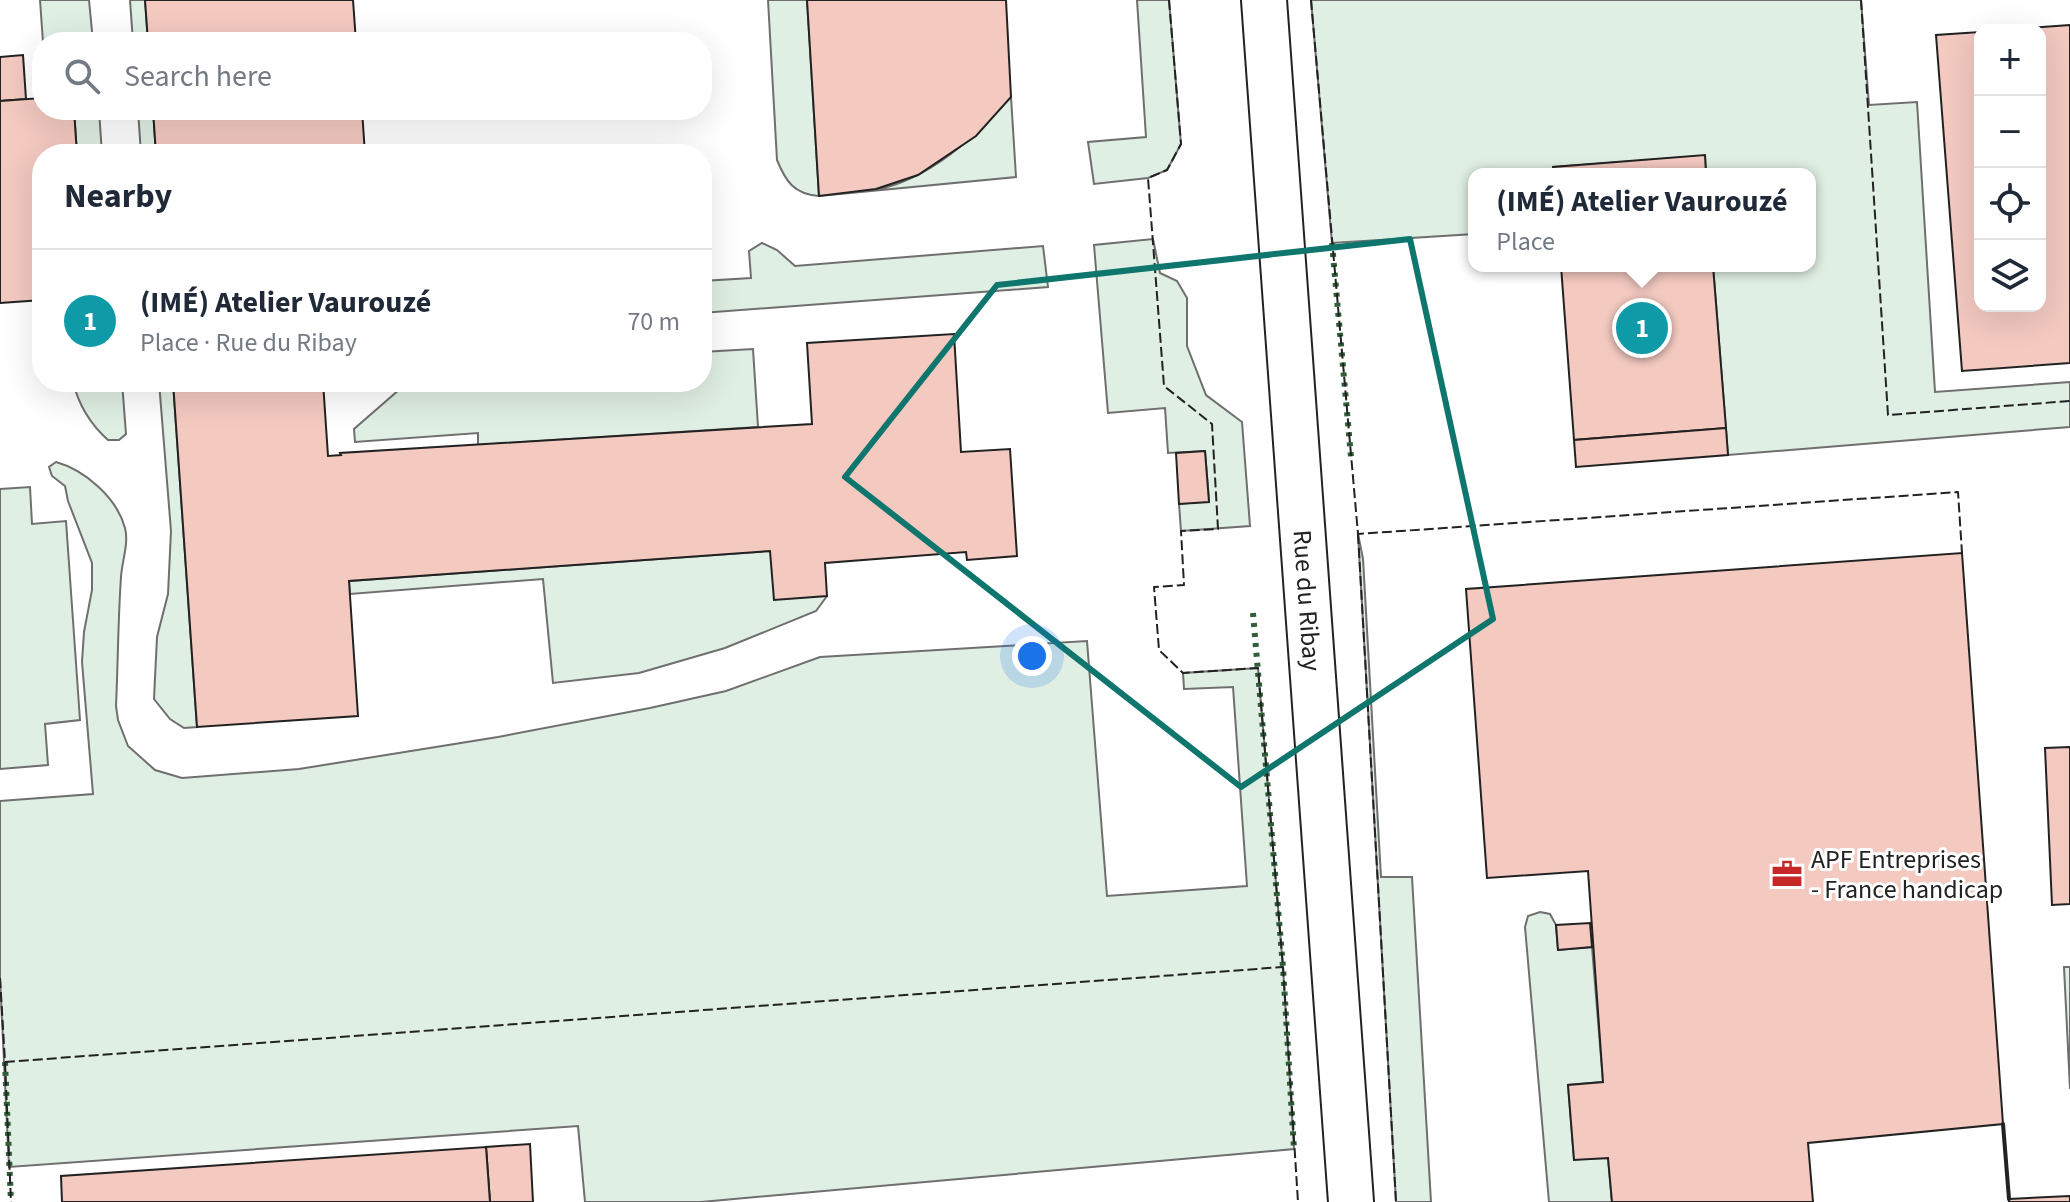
<!DOCTYPE html>
<html lang="en">
<head>
<meta charset="utf-8">
<style>
	:root { --surface:#fff; --page:#f2f2f3; --text:#1f2937; --muted:#747a83; --line:#e0e1e3; --accent:#c62828 }
	body { margin:0; font-family:"Source Sans 3",sans-serif; background:var(--page); color:var(--text) }
	.controls { position:absolute; right:24px; top:24px; display:grid; overflow:hidden; border-radius:16px; box-shadow:0 8px 32px #0002 }
	.controls button { width:72px; height:72px; display:grid; place-items:center; padding:0; border:0; border-bottom:2px solid var(--line); background:var(--surface); color:var(--text); font:40px sans-serif }
	.you { position:absolute; left:1032px; top:656px; width:28px; height:28px; margin:-20px; border:6px solid #fff; border-radius:50%; background:#1a73e8; box-shadow:0 0 0 12px #1a73e833 }
	.badge { display:grid; place-items:center; width:52px; height:52px; border-radius:50%; background:var(--accent); color:#fff; font-size:26px; font-weight:700 }
	.pin { position:absolute; translate:-50% -50%; border:4px solid #fff; box-shadow:0 2px 8px #0006 }
	.popup { position:absolute; left:1468px; top:168px; width:348px; height:104px; box-sizing:border-box; display:grid; place-content:center; border-radius:16px; background:var(--surface); filter:drop-shadow(0 2px 6px #0005); font-size:26px; white-space:nowrap; color:var(--muted) }
	.popup b { font-size:30px; color:var(--text) }
	.popup::after { content:''; position:absolute; left:50%; top:100%; margin-left:-16px; border:16px solid transparent; border-top-color:var(--surface) }
	.list { margin:0; padding:0; list-style:none }
	h2 { display:flex; justify-content:space-between; align-items:center; height:104px; margin:0; padding:0 32px; font-size:34px }
	h2 small { font-size:26px; font-weight:400; color:var(--muted) }
	.list li { display:grid; grid-template-columns:52px 1fr auto; gap:24px; align-items:center; box-sizing:border-box; height:144px; padding:0 32px; border-top:2px solid var(--line) }
	.list b { display:block; font-size:30px; white-space:nowrap }
	.list p { margin:0; font-size:26px; white-space:nowrap; color:var(--muted) }
	.list em { font-size:26px; font-style:normal; color:var(--muted) }
	.icon { flex:none; width:44px; height:44px; fill:none; stroke:currentColor; stroke-width:2; stroke-linecap:round; stroke-linejoin:round }
	.map { position:relative; flex:none; width:2070px; height:1202px; overflow:hidden }
	.search { position:absolute; background:var(--surface); box-shadow:0 8px 32px #0002; left:32px; top:32px; width:680px; height:88px; display:flex; align-items:center; gap:20px; box-sizing:border-box; padding:0 28px; border-radius:32px; color:var(--muted); font-size:30px }
	.panel { position:absolute; background:var(--surface); box-shadow:0 8px 32px #0002; left:32px; top:144px; width:680px; height:248px; border-radius:32px }
	.map>svg:first-child { display:block }
	.green { fill:#e0efe3; stroke:#6f6f6f; stroke-width:2 }
	.building { fill:#f3c9c0; stroke:#222; stroke-width:2 }
	.lines { fill:none; stroke-linecap:round; stroke-linejoin:round }
	.minor-casing { stroke:#222; stroke-width:48 }
	.minor { stroke:#fff; stroke-width:44 }
	.hedge { stroke:#2f5e38; stroke-width:6; stroke-dasharray:4 6; stroke-linecap:butt }
	.fence { stroke:#222; stroke-width:2; stroke-dasharray:10 4; stroke-linecap:butt }
	.wall { stroke:#222; stroke-width:4 }
	.marked { fill:none; stroke:#0f766e; stroke-width:6; stroke-linejoin:round }
	.labels { text-anchor:middle; dominant-baseline:central; stroke-width:6; stroke-linejoin:round; paint-order:stroke }
	.street-label { font-size:26px; fill:#222; stroke:#fff }
	.poi-label { font-size:26px; fill:#222; stroke:#fff; text-anchor:start }
</style>
</head>
<body>
<div class="map">
<svg width="2070" height="1202" viewBox="0 0 2070 1202">
	<rect width="100%" height="100%" fill="#fff"/>
	<g class="green">
		<path d="M 40,0 L 89,0 L 93,42 L 43,42 Z"/>
		<path d="M 130,0 L 145,0 L 148,42 L 133,42 Z"/>
		<path d="M 768,0 L 807,0 L 819,196 C 837,194 856,193 875,190 C 931,179 974,137 1011,97 L 1016,177 L 819,196 C 794,194 786,182 777,160 Z"/>
		<path d="M 1137,0 L 1169,0 L 1181,144 L 1167,170 L 1148,178 L 1094,184 L 1088,142 L 1146,137 Z"/>
		<path d="M 1311,0 L 1861,0 L 1869,105 L 1917,102 L 1935,392 L 2070,382 L 2070,427 L 1728,455 L 1713,266 L 1810,266 L 1810,174 L 1706,174 L 1705,156 L 1554,167 L 1554,174 L 1474,174 L 1474,234 L 1332,243 Z"/>
		<path d="M 74,110 L 99,110 L 102,154 L 77,154 Z"/>
		<path d="M 138,110 L 153,110 L 156,154 L 141,154 Z"/>
		<path d="M 1153,239 L 1160,273 L 1177,281 L 1187,298 L 1187,346 L 1206,395 L 1242,422 L 1250,526 L 1181,531 L 1179,504 L 1209,501 L 1205,451 L 1168,453 L 1165,408 L 1108,413 L 1094,245 Z"/>
		<path d="M 762,243 L 777,250 L 795,266 L 1043,246 L 1048,287 L 702,313 L 702,281 L 751,278 L 749,251 Z"/>
		<path d="M 753,349 L 758,427 L 478,445 L 478,433 L 355,442 L 354,429 L 408,382 L 702,382 L 702,352 Z"/>
		<path d="M 73,382 L 122,382 L 126,434 L 119,440 L 108,440 C 90,424 79,406 73,382 Z"/>
		<path d="M 159,382 L 173,382 L 197,727 L 184,728 L 170,719 L 154,699 L 157,637 L 168,594 L 171,531 Z"/>
		<path d="M 56,462 C 85,470 117,498 125,528 C 129,543 122,561 121,577 C 118,620 118,663 116,706 L 118,720 L 128,746 L 155,770 L 182,778 L 299,769 L 498,737 L 650,708 L 726,691 L 820,657 L 1087,641 L 1107,896 L 1247,886 L 1233,687 L 1184,689 L 1183,673 L 1258,668 L 1283,967 L 1294,1149 L 701,1202 L 585,1202 L 578,1126 L 9,1167 L 0,978 L 0,801 L 93,794 L 82,662 L 84,632 L 92,590 L 92,563 L 68,501 L 65,486 L 52,476 L 49,467 Z"/>
		<path d="M 30,487 L 32,524 L 66,521 L 80,720 L 45,724 L 48,765 L 0,769 L 0,489 Z"/>
		<path d="M 1358,534 L 1363,559 L 1381,877 L 1412,877 L 1431,1202 L 1396,1202 Z"/>
		<path d="M 770,551 L 827,596 L 816,611 L 725,648 L 639,673 L 553,683 L 543,579 L 350,594 L 349,581 Z"/>
		<path d="M 1540,912 L 1550,914 L 1556,925 L 1558,950 L 1592,947 L 1603,1082 L 1568,1085 L 1574,1159 L 1608,1158 L 1612,1202 L 1549,1202 L 1525,927 L 1528,916 Z"/>
		<path d="M 2064,967 L 2070,967 L 2070,1089 Z"/>
	</g>
	<g class="building">
		<path d="M 145,0 L 353,0 L 356,42 L 148,42 Z"/>
		<path d="M 807,0 L 1006,0 L 1011,97 L 976,136 L 918,175 L 876,189 L 819,196 Z"/>
		<path d="M 2070,25 L 2070,363 L 1962,371 L 1936,35 L 1980,32 L 1980,306 L 2040,306 L 2040,30 L 2000,30 Z"/>
		<path d="M 23,55 L 26,99 L 0,101 L 0,57 Z"/>
		<path d="M 42,98 L 42,110 L 74,110 L 77,154 L 42,154 L 42,300 L 0,303 L 0,101 Z"/>
		<path d="M 153,110 L 362,110 L 365,154 L 156,154 Z"/>
		<path d="M 1705,155 L 1706,174 L 1554,174 L 1553,167 Z"/>
		<path d="M 1561,266 L 1713,266 L 1726,428 L 1574,440 Z"/>
		<path d="M 954,334 L 961,452 L 1010,449 L 1017,556 L 967,560 L 966,552 L 825,563 L 827,596 L 774,600 L 770,551 L 349,581 L 358,716 L 197,727 L 173,382 L 323,382 L 328,456 L 341,455 L 340,453 L 812,424 L 807,343 Z"/>
		<path d="M 1726,428 L 1728,455 L 1576,467 L 1574,440 Z"/>
		<path d="M 1205,451 L 1209,502 L 1179,504 L 1176,453 Z"/>
		<path d="M 1962,553 L 2003,1124 L 1808,1143 L 1813,1202 L 1612,1202 L 1608,1158 L 1574,1160 L 1568,1085 L 1603,1082 L 1588,871 L 1487,878 L 1466,589 Z"/>
		<path d="M 2070,747 L 2070,904 L 2052,905 L 2045,748 Z"/>
		<path d="M 1590,923 L 1592,947 L 1558,950 L 1556,925 Z"/>
		<path d="M 530,1144 L 533,1202 L 490,1202 L 486,1147 Z"/>
		<path d="M 486,1147 L 490,1202 L 62,1202 L 61,1176 Z"/>
		<path d="M 2070,1196 L 2070,1202 L 2009,1202 L 2009,1199 Z"/>
	</g>
	<g class="lines">
		<g class="minor-casing">
			<g id="minor">
				<path id="s1" d="M 1264,0 L 1351,1202"/>
			</g>
		</g>
		<use href="#minor" class="minor"/>
		<g class="hedge">
			<path d="M 1332,243 L 1351,457"/>
			<path d="M 1253,613 L 1283,967 L 1294,1149"/>
			<path d="M 5,1062 L 11,1202"/>
		</g>
		<g class="fence">
			<path d="M 1169,0 L 1181,144 L 1167,170 L 1148,178 L 1164,386 L 1212,424 L 1218,529 L 1181,531 L 1184,585 L 1154,587 L 1159,650 L 1183,673 L 1258,668 L 1283,967 L 1298,1202"/>
			<path d="M 1311,0 L 1358,534 L 1958,492 L 1962,553"/>
			<path d="M 1861,0 L 1888,415 L 2070,401"/>
			<path d="M 1358,534 L 1396,1202"/>
			<path d="M 0,978 L 5,1062 L 1283,967"/>
			<path d="M 5,1062 L 11,1202"/>
		</g>
		<path class="wall" d="M 2003,1124 L 2009,1199"/>
	</g>
	<path class="marked" d="M 1410,239 L 1493,619 L 1241,787 L 845,477 L 997,285 Z"/>
	<defs>
		<g id="office-bare" transform="scale(2.4)"><path d="M-6-3h4V-5.5h4V-3h4V5H-6ZM-1-4.5V-3h2v-1.5ZM-6 0V1H6V0Z" fill="#c62828" stroke="#fff" stroke-width="2.5" paint-order="stroke"/></g>
	</defs>
	<g fill-rule="evenodd">
		<use href="#office-bare" x="1787" y="874"/>
	</g>
	<g class="labels">
		<g class="street-label">
			<text stroke="none"><textPath href="#s1" startOffset="602">Rue du Ribay</textPath></text>
		</g>
		<g class="poi-label">
			<text x="1811" y="859">APF Entreprises<tspan x="1811" dy="30">- France handicap</tspan></text>
		</g>
	</g>
</svg>
<div class="controls">
<button>+</button>
<button>−</button>
<button><svg class="icon" aria-label="locate" viewBox="0 0 24 24"><circle cx="12" cy="12" r="6"/><path d="M12 2v4M12 18v4M2 12h4M18 12h4"/></svg></button>
<button><svg class="icon" aria-label="layers" viewBox="0 0 24 24"><path d="M12 4l9 5-9 5-9-5zM3 14l9 5 9-5"/></svg></button>
</div>
<div class="you"></div>
<div class="pin badge" style="left:1642px;top:328px;background:#0f9aa8">1</div>
<div class="popup"><b>(IMÉ) Atelier Vaurouzé</b>Place</div>
<div class="search"><svg class="icon" aria-label="search" viewBox="0 0 24 24"><circle cx="10" cy="10" r="6"/><path d="M15 15l6 6"/></svg>Search here</div>
<section class="panel">
<h2>Nearby<small></small></h2>
<ul class="list">
<li><span class="badge" style="background:#0f9aa8">1</span><div><b>(IMÉ) Atelier Vaurouzé</b><p>Place · Rue du Ribay</p></div><em>70 m</em></li>
</ul>
</section>
</div>
</body>
</html>
